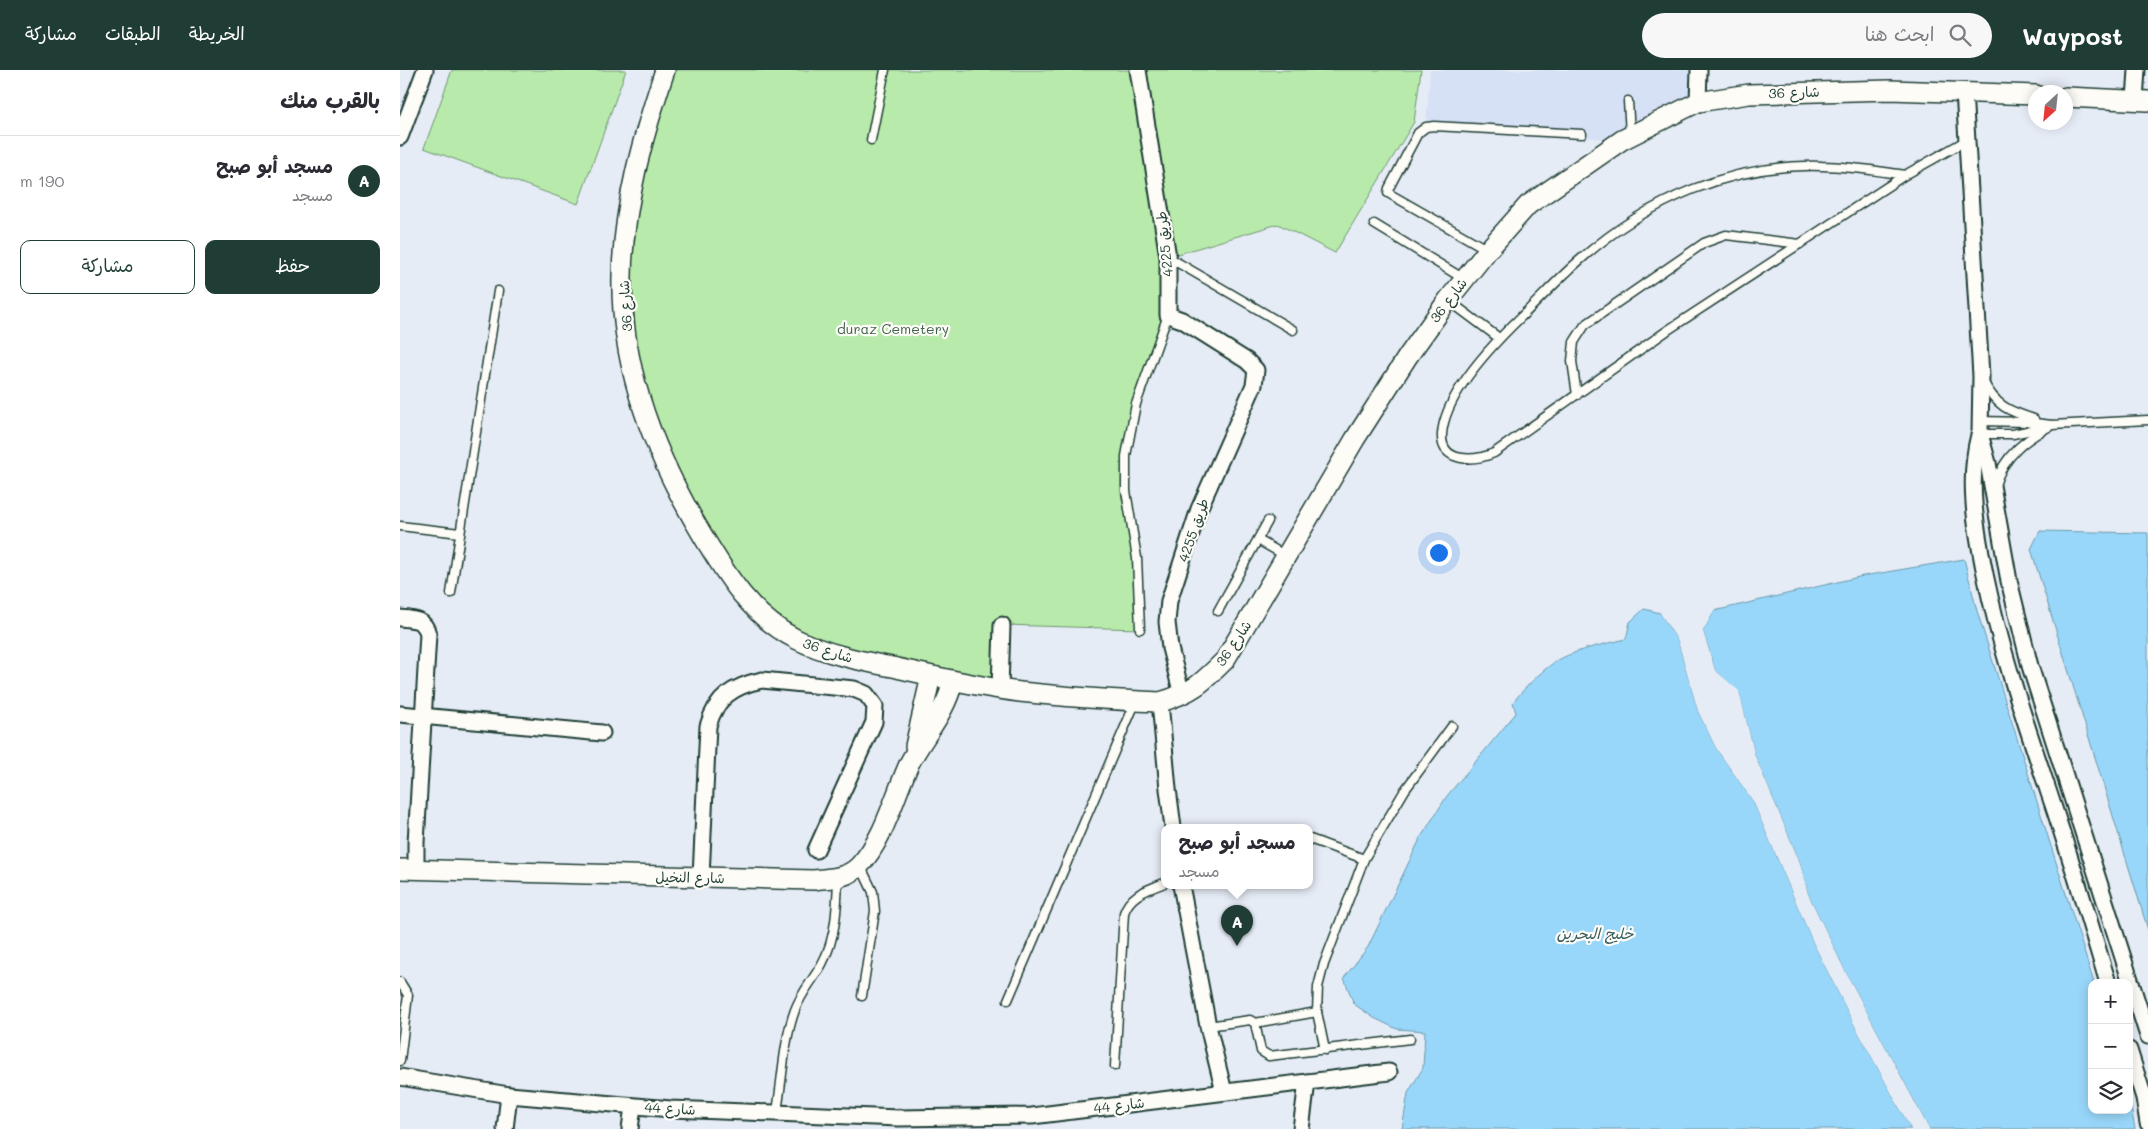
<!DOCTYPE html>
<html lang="ar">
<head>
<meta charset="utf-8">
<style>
	:root { --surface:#fff; --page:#f7f7f7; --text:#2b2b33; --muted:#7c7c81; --line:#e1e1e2; --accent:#1f3d34 }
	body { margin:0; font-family:Mali,"Playpen Sans Arabic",sans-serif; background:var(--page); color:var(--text); direction:rtl }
	.controls { position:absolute; right:15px; bottom:15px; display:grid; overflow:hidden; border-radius:10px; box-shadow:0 2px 12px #0003 }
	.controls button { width:45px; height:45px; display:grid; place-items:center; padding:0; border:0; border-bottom:1px solid var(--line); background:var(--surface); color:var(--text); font:25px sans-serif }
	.compass { position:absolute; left:1628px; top:15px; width:45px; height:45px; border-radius:50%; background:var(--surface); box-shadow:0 2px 12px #0003; rotate:207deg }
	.you { position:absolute; left:1038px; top:482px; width:18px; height:18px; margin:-12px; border:4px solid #fff; border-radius:50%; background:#1a73e8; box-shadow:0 0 0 8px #1a73e833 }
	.badge { display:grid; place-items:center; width:32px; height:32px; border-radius:50%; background:var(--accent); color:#fff; font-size:16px; font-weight:700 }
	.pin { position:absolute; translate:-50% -41px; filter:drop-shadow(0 1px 2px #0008) }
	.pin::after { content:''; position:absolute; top:26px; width:18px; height:15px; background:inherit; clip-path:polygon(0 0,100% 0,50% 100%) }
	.popup { position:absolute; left:761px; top:754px; width:152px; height:65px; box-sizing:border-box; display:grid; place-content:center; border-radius:10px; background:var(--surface); filter:drop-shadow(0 1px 4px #0005); font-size:16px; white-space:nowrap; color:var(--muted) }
	.popup b { font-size:19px; color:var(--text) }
	.popup::after { content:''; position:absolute; left:50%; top:100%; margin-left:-10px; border:10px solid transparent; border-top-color:var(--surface) }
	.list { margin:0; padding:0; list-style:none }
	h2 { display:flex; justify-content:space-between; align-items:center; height:65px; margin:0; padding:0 20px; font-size:21px }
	h2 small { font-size:16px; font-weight:400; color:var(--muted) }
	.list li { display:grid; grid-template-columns:32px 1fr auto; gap:15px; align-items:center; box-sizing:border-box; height:90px; padding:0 20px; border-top:1px solid var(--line) }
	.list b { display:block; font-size:19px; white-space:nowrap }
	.list p { margin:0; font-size:16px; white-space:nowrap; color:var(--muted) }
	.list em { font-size:16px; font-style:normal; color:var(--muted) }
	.actions { display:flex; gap:10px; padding:15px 20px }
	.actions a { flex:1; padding:11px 0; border:1px solid var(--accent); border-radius:10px; text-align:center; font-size:18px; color:var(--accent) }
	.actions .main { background:var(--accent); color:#fff }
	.icon { flex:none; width:28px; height:28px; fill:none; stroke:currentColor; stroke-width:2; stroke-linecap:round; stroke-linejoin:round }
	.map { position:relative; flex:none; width:1748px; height:1059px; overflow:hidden; direction:ltr }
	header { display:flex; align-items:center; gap:30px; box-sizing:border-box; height:70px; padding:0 25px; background:var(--accent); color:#fff }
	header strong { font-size:24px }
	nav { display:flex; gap:28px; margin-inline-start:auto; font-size:18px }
	.search { width:350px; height:45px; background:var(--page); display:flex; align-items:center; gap:12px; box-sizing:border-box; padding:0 18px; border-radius:28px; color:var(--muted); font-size:19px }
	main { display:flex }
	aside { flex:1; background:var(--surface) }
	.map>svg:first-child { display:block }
	.built { fill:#d6e1f6 }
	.green { fill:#b8ebab; stroke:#6c9470 }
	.water { fill:#99d7fa; stroke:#6899ab }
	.pier { fill:#e6ecf6 }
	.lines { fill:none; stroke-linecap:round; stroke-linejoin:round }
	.service-casing { stroke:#1f3d34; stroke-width:11 }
	.minor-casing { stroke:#1f3d34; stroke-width:19 }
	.tertiary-casing { stroke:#1f3d34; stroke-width:22 }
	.service { stroke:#fdfcf7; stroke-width:8 }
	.minor { stroke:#fdfcf7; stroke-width:15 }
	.tertiary { stroke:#fdfcf7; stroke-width:19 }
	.labels { text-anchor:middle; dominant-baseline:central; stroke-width:4.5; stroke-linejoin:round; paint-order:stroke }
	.street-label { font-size:14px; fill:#1f3d34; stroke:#fdfcf7 }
	.park-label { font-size:14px; fill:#3e604c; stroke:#fdfcf7 }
	.water-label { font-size:15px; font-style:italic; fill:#375c5c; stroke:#fdfcf7 }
</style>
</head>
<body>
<header>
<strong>Waypost</strong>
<div class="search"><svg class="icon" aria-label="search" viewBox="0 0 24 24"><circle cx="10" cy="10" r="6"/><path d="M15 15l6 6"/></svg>ابحث هنا</div>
<nav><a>الخريطة</a><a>الطبقات</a><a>مشاركة</a></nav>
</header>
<main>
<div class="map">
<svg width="1748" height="1059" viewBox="0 0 1748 1059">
	<rect width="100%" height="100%" fill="#e6ecf6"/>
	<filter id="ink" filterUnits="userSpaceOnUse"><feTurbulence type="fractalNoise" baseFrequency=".02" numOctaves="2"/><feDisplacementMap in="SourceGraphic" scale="10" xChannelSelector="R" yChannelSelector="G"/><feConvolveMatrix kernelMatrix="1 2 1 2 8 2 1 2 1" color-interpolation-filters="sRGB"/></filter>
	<g filter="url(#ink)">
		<path class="built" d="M 1030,0 L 1299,0 L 1298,32 L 1222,70 L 1026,57 Z"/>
		<g class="green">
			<path d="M 52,0 L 226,0 L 178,134 L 24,78 Z"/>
			<path d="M 275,0 L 1021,0 L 1014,52 L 935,183 L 878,154 L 768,187 L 768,245 L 747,304 L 726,386 L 740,559 L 602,555 L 600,619 L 553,611 L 376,557 L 319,493 L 239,325 L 228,138 Z"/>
		</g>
		<g class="water">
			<path d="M 1640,461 L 1748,463 L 1748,860 L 1631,479 Z"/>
			<path d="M 1564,489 L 1577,541 L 1694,913 L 1692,913 L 1692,1040 L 1729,1040 L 1729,1027 L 1735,1059 L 1529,1059 L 1444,899 L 1408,824 L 1400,793 L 1355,686 L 1339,622 L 1315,600 L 1303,561 L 1314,541 L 1463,506 Z"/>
			<path d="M 1244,539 L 1260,543 L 1278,571 L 1298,641 L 1316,678 L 1353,731 L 1413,872 L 1455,956 L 1511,1059 L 1002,1059 L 1008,1023 L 1023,998 L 1025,961 L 997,959 L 974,948 L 954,934 L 944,908 L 968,877 L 1021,767 L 1047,726 L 1116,643 L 1113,632 C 1125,618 1137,605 1152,594 C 1169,581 1205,574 1226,569 L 1230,552 Z"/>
		</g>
		<g class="pier">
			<path d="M 1311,541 L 1314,541 L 1303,561 L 1315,600 L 1339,621 L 1355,686 L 1400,793 L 1408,824 L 1444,899 L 1529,1059 L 1526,1059 L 1485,984 L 1441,900 L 1406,825 L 1398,794 L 1352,687 L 1337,623 L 1312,601 L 1300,561 Z"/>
			<path d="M 1260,543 L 1263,543 L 1280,571 L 1301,640 L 1318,677 L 1355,730 L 1415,871 L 1457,955 L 1487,1006 L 1514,1059 L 1511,1059 L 1455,956 L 1413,872 L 1353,731 L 1316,678 L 1298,641 L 1278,571 Z"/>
		</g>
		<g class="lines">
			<g class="service-casing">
				<g id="service">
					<path d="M 1228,31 L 1230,64"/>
					<path d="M 471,70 L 485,0"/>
					<path d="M 1505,105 C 1477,101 1450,96 1422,96 C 1332,93 1248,130 1181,189 C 1160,207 1141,228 1121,247 C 1093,274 1045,324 1042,364 C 1040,394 1075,391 1094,383 L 1268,260 L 1505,105 L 1567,70"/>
					<path d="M 974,154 L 1064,209"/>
					<path d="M 1088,180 L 988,123 L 989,118 L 1018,63 L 1026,57 L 1034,56 L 1182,64"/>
					<path d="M 768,187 L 893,260"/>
					<path d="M 1048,230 L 1099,268"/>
					<path d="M 1583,311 C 1596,336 1608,341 1634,349"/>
					<path d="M 1177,325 L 1172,291 L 1174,272 L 1185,255 L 1304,173 L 1326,165 L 1400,174"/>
					<path d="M 1579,351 L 1626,352 L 1652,355 L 1748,350"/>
					<path d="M 1580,364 L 1613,364 L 1641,358"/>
					<path d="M 1595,415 C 1604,385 1626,369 1652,355"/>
					<path d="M 0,456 L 60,463"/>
					<path d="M 858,470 L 886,486"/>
					<path d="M 51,523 L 98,221"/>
					<path d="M 818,541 L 868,451"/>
					<path d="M 740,559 L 737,488 L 726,421 L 726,386 L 736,334 L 768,245"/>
					<path d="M 910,769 L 964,789"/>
					<path d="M 460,795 L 473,822 L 475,841 L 462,926"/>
					<path d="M 0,912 L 8,925 L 0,991"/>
					<path d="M 608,930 L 736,631"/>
					<path d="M 855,953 L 917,942"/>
					<path d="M 808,956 L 850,950 L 855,953 L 861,981 L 869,986 L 1010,969"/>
					<path d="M 925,980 L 917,942 L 918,917 L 924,894 L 964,789 L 1005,720 L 1052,656"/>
					<path d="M 715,996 L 724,843 C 730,824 748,820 764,813"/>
					<path d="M 377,1042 C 382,1011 384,969 395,940 C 401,923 413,910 422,894 C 436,868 437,838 438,809"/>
				</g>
			</g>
			<g class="minor-casing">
				<g id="minor">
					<path d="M 738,0 L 768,187 L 768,245 L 782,250 L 847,291 L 856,300 L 854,315 L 799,439 L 769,531 L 767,552 L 770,578 L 782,625"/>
					<path d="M 1564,21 L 1581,306 L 1580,364 L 1588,393 L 1609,511 L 1630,596 L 1748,966"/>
					<path d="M 1735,30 L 1737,0"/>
					<path d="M 1298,32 L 1299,0"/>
					<path d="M 0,67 L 25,0"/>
					<path d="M 1579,365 C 1567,411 1576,459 1585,504 C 1601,582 1627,657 1652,732 C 1672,792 1690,853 1708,913"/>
					<path d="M 0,548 C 13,549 25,549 28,564 L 16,773 L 16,800"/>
					<path d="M 600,619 L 602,555"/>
					<path d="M 760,632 L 768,719 L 773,757"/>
					<path d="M 0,644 L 202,663"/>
					<path d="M 301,807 L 308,656 C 316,627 334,616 362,610 L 454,619 L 466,624 L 475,636 L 474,652 L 416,780"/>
					<path d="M 781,815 L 808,956 L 824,1022"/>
					<path d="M 1729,980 L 1744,1028 L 1748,1053"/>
					<path d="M 0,1007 L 109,1025 L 271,1039 L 499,1048 L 632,1046 L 989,1002"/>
					<path d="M 105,1059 L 109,1025"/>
					<path d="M 230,1059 L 233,1036"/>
					<path d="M 901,1059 L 907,1012"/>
				</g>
			</g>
			<g class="tertiary-casing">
				<g id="tertiary">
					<path d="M 265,0 C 243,66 223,136 222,206 C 220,298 256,388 303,466 C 327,506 352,547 396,569 C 428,585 462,591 497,598 C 537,607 578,617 620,622 C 666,627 714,630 760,632 C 792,623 802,613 825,590 L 955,369 L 1008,286 L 1048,230 L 1088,180 L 1128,135 L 1196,88 L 1222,70 L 1298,32 L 1349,24 L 1490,20 L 1636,25"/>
					<path d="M 1666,27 L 1748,31"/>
					<path d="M 515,676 L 531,606"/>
					<path d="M 0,799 L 413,810 C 430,808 446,809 459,796 C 484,770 495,724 510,692 C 525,664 546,642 553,611"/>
				</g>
			</g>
			<use href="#service" class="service"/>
			<use href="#minor" class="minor"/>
			<use href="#tertiary" class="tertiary"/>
		</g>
	</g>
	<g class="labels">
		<g class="street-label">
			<text transform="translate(1394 22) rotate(-2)">شارع 36</text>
			<text transform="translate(764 174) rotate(-96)">طريق 4225</text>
			<text transform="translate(1048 230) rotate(-53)">شارع 36</text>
			<text transform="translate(225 236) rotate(-94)">شارع 36</text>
			<text transform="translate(793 460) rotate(-71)">طريق 4255</text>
			<text transform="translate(833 573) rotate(-56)">شارع 36</text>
			<text transform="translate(428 580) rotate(18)">شارع 36</text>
			<text transform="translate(290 807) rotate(1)">شارع النخيل</text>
			<text transform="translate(719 1035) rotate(-7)">شارع 44</text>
			<text transform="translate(270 1038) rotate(3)">شارع 44</text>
		</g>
		<g class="park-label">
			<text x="493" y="258">duraz Cemetery</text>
		</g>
		<g class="water-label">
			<text x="1195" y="863">خليج البحرين</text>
		</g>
	</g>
</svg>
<div class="controls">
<button>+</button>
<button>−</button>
<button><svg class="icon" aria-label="layers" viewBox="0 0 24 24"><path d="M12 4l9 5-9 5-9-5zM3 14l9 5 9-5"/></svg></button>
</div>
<svg class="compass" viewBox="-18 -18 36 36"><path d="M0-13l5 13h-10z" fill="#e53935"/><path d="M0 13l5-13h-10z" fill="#7c7c81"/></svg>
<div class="you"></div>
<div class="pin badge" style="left:837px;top:876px">A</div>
<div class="popup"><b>مسجد أبو صبح</b>مسجد</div>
</div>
<aside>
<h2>بالقرب منك<small></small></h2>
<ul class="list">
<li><span class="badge">A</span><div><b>مسجد أبو صبح</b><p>مسجد</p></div><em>190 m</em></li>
</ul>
<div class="actions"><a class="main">حفظ</a><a>مشاركة</a></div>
</aside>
</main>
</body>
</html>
